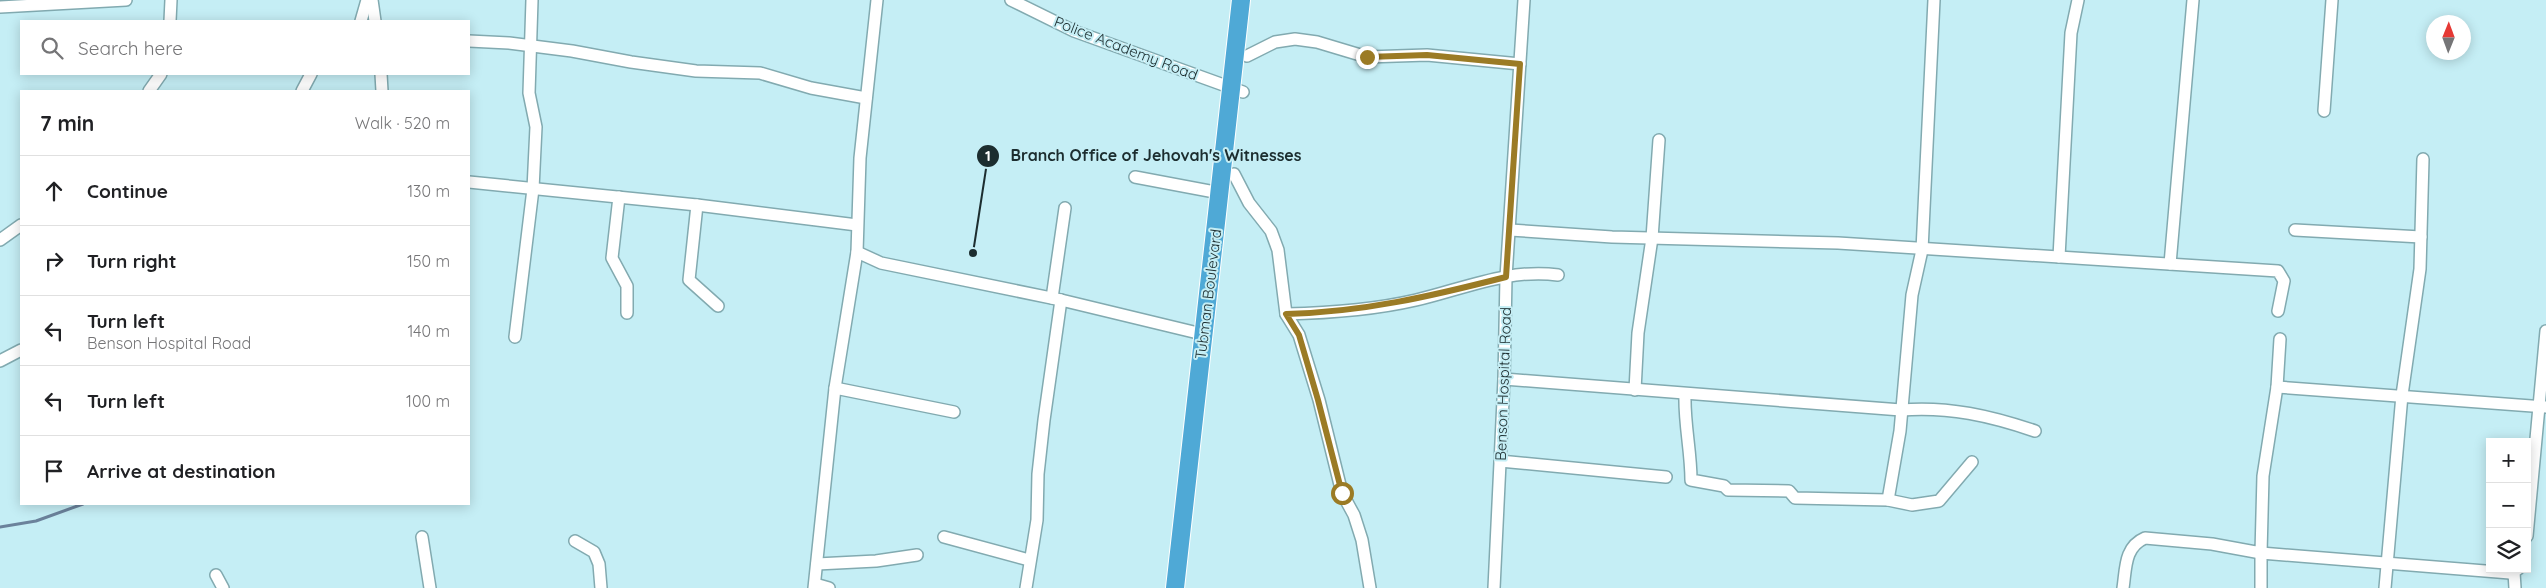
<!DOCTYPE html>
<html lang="en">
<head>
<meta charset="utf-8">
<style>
	:root { --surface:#fff; --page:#f2f2f2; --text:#202124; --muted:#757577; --line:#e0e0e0 }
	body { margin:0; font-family:Quicksand,sans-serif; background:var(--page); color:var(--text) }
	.controls { position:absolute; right:15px; bottom:15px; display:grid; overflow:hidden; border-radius:0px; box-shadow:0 2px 12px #0003 }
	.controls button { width:45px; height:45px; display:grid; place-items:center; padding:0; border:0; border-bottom:1px solid var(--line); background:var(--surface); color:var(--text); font:25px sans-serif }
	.compass { position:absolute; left:2426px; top:15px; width:45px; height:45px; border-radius:50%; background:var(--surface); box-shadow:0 2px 12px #0003; rotate:1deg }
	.stop { position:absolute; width:15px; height:15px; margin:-11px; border:4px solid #9b7b25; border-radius:50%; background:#fff }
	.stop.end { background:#9b7b25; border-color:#fff; box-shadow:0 1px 5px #0008 }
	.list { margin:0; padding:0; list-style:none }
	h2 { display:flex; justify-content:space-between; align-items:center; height:65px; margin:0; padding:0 20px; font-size:21px }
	h2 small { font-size:16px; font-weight:400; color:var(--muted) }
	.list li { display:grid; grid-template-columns:32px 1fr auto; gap:15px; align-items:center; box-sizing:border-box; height:70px; padding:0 20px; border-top:1px solid var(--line) }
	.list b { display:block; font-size:19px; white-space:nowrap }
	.list p { margin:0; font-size:16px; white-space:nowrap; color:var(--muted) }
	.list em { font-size:16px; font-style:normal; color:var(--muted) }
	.icon { flex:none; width:28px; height:28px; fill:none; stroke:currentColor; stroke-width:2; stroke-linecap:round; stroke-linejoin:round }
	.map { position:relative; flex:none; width:2546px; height:588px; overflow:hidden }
	.search { position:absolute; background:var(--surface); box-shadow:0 2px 12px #0003; left:20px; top:20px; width:450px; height:55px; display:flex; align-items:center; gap:12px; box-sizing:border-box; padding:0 18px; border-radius:0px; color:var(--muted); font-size:19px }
	.panel { position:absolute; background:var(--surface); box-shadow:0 2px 12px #0003; left:20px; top:90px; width:450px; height:415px; border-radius:0px }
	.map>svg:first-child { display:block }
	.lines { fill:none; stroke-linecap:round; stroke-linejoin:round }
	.stream { stroke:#6b829b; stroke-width:3 }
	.minor-casing { stroke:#82aab0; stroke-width:14 }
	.highway-casing { stroke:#fff; stroke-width:20 }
	.minor { stroke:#fff; stroke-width:11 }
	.highway { stroke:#4fa9d6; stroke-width:18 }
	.route { stroke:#9b7b25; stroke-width:6 }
	.labels { text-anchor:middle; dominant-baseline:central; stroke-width:4; stroke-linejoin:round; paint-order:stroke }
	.street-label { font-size:15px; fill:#1c2d2f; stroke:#c5eef5 }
	.leader { fill:none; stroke:#1c2d2f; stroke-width:2 }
	.callout-dot { fill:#1c2d2f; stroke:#c5eef5; stroke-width:2 }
	.mark-label { font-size:15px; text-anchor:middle; font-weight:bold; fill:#fff }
	.callout-label { font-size:16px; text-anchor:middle; font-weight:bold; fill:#1c2d2f; stroke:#c5eef5; stroke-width:4; stroke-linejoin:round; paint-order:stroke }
</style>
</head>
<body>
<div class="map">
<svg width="2546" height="588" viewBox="0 0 2546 588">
	<rect width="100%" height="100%" fill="#c5eef5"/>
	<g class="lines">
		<path class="stream" d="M 0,527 L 36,521 L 83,504"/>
		<g class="minor-casing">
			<g id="minor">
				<path d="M 372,0 L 375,21"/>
				<path d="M 1011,0 L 1074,31 L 1243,92"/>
				<path d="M 0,7 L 126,0"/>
				<path d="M 170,21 L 171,0"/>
				<path d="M 361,21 L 367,0"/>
				<path d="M 469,41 L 509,43 L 572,51 L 631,62 L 696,71 L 760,73 L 811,88 L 866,98"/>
				<path d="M 1247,56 L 1275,42 L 1295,39 L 1317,42 L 1367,57 L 1427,55 L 1520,64"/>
				<path d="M 381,74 L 382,91"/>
				<path d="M 149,91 L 161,74"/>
				<path d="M 302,91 L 311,74"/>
				<path d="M 2324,111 L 2332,0"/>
				<path d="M 1234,174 L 1249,203 L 1271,231 L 1278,250 L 1286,314 L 1299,335 L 1319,400 L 1342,493 L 1354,515 L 1362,540 L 1370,588"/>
				<path d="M 1135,177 L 1220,193"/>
				<path d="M 469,182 L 697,205 L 857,225"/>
				<path d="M 619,197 L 612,258 L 627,286 L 627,313"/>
				<path d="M 697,205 L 689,280 L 718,306"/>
				<path d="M 1510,230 L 1612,237 L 1838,243 L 2278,271 L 2284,281 L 2278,311"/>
				<path d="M 2295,230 L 2421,237"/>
				<path d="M 0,240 L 21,225"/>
				<path d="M 857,252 L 881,263 L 1061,300 L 1202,334"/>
				<path d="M 2059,257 L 2071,33 L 2078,0"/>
				<path d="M 2170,264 L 2193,0"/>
				<path d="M 1052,298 L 1065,208"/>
				<path d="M 1286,314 C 1330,313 1373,310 1416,300 C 1463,289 1510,268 1558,275"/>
				<path d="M 515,337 L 533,189 L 536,127 L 529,93 L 532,0"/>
				<path d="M 0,361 L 21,350"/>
				<path d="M 1504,379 L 1901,410 C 1948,406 1991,416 2035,431"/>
				<path d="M 2277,387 L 2546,407"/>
				<path d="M 835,388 L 954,412"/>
				<path d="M 1635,390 L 1638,333 L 1652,238 L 1659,140"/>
				<path d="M 1685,394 C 1684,423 1691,451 1691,480 L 1724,486 L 1728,490 L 1789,491 L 1795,498 L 1888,500 L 1912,505 L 1939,501 L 1972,462"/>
				<path d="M 1500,461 L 1666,477"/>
				<path d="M 1888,500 L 1900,431 L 1912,295 L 1922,250 L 1934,0"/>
				<path d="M 2527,536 L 2546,331"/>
				<path d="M 422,537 L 430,588"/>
				<path d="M 944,537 L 1029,560"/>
				<path d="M 575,541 L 594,552 L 599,564 L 601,588"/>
				<path d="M 817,564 L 876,561 L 917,555"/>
				<path d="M 2510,573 L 2514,572 L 2515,588"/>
				<path d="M 216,575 L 223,588"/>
				<path d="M 815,584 L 829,588"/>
				<path d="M 814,588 L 835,388 L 857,252 L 860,158 L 877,0"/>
				<path d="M 1026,588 L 1037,520 L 1038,474 L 1044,420 L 1061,300"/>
				<path d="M 1494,588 L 1504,379 L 1506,277 L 1524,0"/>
				<path d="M 2123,588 C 2126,569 2124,547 2145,538 L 2212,544 L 2261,553 L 2263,476 L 2277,387 L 2280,339"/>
				<path d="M 2261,588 L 2261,553 L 2510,573 L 2518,569"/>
				<path d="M 2385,588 L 2402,395 L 2420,269 L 2423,159"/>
			</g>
		</g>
		<g class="highway-casing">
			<path id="highway" d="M 1175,588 L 1241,0"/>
		</g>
		<use href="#minor" class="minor"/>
		<use href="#highway" class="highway"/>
	</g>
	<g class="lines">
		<path class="route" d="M 1342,493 L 1318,400 L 1299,335 L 1286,314 C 1364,312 1432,296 1506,277 L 1520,64 L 1427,55 L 1367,57"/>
	</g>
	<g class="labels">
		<g class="street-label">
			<text transform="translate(1126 48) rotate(21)">Police Academy Road</text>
			<text transform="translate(1208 294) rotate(-83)">Tubman Boulevard</text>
			<text transform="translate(1503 384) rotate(-88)">Benson Hospital Road</text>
		</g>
	</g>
	<path class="leader" d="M973 253L988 156"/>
	<g class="callout-dot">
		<circle cx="973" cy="253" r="5"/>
		<circle cx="988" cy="156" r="12"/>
	</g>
	<g class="mark-label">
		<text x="988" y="161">1</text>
	</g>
	<g class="callout-label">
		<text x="1156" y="161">Branch Office of Jehovah's Witnesses</text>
	</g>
</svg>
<div class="controls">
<button>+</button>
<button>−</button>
<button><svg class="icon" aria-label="layers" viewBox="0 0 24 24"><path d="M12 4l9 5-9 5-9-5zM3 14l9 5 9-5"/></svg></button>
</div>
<svg class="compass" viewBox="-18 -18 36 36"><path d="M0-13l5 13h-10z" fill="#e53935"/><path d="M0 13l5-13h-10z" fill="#757577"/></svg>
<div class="stop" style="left:1342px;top:493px"></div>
<div class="stop end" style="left:1367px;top:57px"></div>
<div class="search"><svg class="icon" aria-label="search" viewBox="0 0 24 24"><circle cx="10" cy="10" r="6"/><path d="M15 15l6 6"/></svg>Search here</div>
<section class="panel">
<h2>7 min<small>Walk · 520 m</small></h2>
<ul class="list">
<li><svg class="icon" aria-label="ahead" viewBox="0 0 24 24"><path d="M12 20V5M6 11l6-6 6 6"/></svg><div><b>Continue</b></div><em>130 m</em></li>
<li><svg class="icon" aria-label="right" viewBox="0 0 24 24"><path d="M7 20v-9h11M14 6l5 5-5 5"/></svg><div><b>Turn right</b></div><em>150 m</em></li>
<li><svg class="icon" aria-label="left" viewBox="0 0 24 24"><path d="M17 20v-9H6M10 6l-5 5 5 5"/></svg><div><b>Turn left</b><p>Benson Hospital Road</p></div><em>140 m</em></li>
<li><svg class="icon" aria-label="left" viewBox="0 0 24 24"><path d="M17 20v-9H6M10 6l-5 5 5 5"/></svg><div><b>Turn left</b></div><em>100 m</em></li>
<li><svg class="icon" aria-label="arrive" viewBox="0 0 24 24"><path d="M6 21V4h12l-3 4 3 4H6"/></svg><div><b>Arrive at destination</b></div></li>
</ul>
</section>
</div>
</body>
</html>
